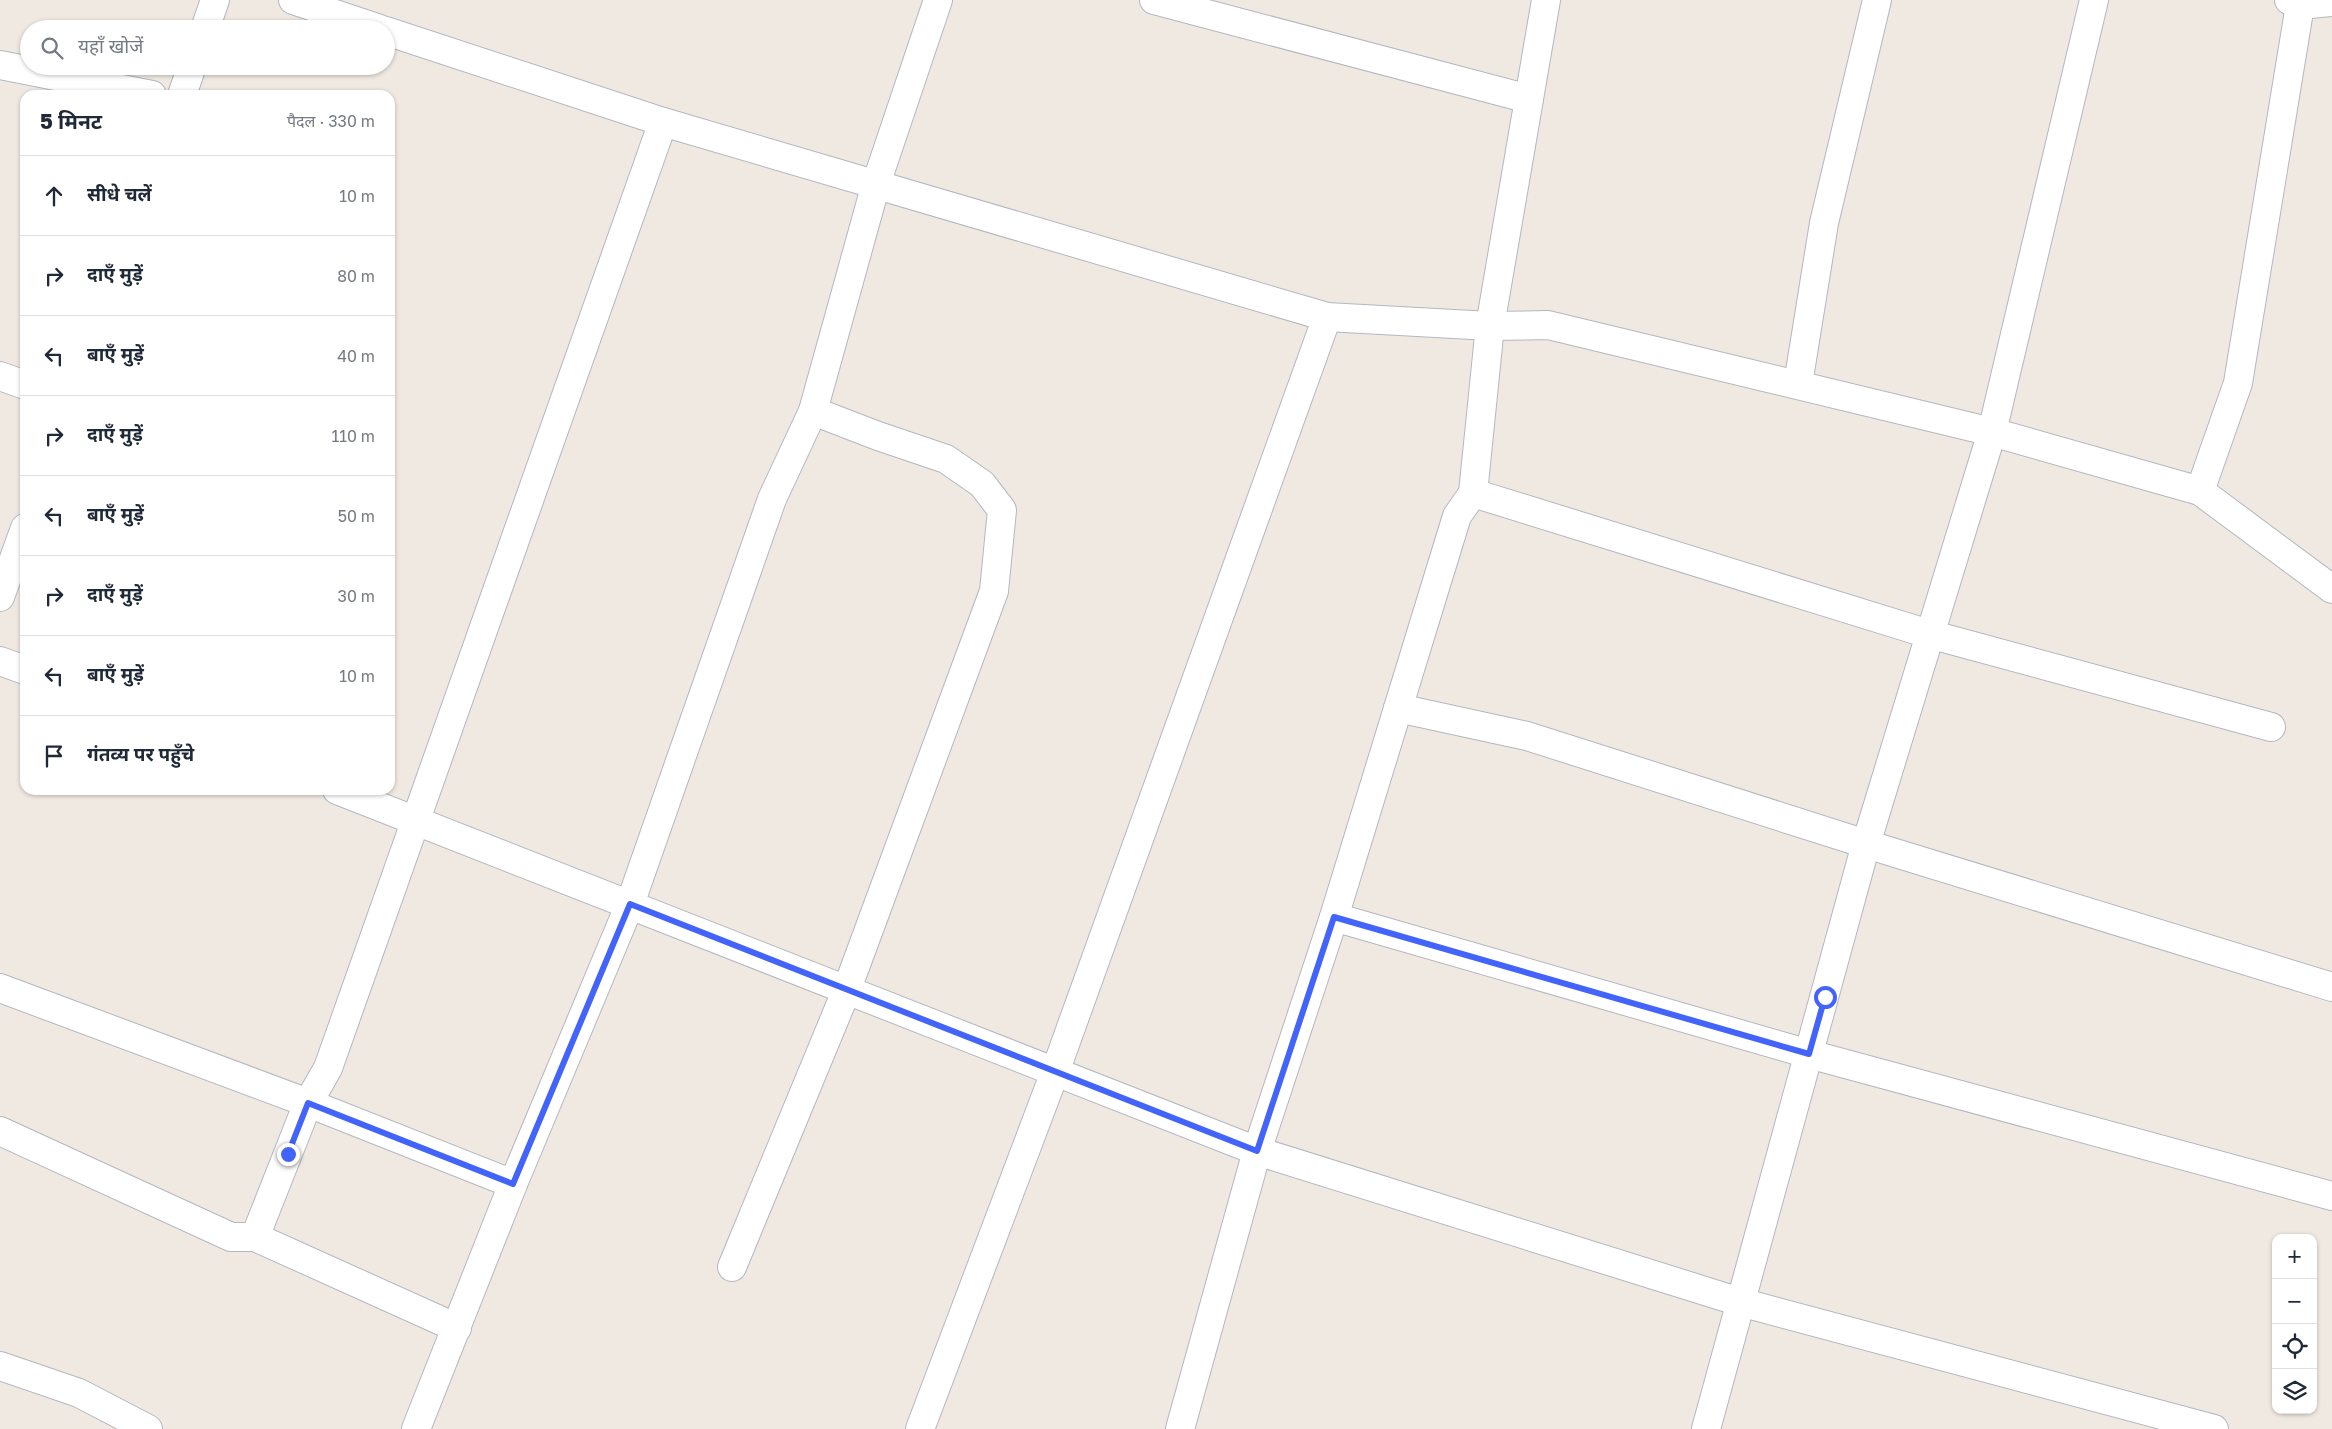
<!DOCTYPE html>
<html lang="hi">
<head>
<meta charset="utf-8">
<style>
	:root { --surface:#fff; --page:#f2f2f3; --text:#1f2937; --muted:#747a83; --line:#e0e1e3 }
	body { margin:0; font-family:"Golos Text","Noto Sans Devanagari",sans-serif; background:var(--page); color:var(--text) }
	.controls { position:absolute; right:15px; bottom:15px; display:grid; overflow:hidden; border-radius:10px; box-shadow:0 1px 4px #0004 }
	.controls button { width:45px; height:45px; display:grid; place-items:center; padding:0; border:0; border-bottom:1px solid var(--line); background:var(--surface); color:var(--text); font:25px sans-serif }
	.stop { position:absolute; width:15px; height:15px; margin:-11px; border:4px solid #4264fb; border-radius:50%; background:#fff }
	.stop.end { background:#4264fb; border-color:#fff; box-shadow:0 1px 5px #0008 }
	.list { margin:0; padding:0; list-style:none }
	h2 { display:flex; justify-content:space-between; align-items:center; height:65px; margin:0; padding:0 20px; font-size:21px }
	h2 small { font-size:16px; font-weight:400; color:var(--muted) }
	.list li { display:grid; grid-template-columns:32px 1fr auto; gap:15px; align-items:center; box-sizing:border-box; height:80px; padding:0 20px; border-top:1px solid var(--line) }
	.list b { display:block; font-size:19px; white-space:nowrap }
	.list em { font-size:16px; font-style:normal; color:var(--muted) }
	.icon { flex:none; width:28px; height:28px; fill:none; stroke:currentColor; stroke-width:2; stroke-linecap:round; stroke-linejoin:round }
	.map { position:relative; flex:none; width:2332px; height:1429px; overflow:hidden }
	.search { position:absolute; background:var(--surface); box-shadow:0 1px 4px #0004; left:20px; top:20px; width:375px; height:55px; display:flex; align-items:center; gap:12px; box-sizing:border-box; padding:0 18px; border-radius:28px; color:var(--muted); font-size:19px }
	.panel { position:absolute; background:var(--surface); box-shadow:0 1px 4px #0004; left:20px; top:90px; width:375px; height:705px; border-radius:15px }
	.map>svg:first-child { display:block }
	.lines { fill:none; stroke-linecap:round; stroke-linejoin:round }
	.minor-casing { stroke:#b4b7c1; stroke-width:30 }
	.minor { stroke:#fff; stroke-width:28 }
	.route { stroke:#4264fb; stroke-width:6 }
</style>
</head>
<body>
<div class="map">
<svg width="2332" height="1429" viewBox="0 0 2332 1429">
	<rect width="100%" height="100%" fill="#efe9e1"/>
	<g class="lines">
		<g class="minor-casing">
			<g id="minor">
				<path d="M 293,0 L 380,29"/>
				<path d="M 1154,0 L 1529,99"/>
				<path d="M 2289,0 L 2300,5 L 2332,2"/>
				<path d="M 205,29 L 215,0"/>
				<path d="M 386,31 L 663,122 L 1327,317 L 1490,326 L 1548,325 L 1992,432 L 2200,491 L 2332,589"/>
				<path d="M 0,65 L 152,95"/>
				<path d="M 182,95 L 192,66"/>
				<path d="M 0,376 L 25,385"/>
				<path d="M 1798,384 L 1824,223 L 1877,0"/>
				<path d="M 2200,491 L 2238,383 L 2300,5"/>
				<path d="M 1473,493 L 1929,634 L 2271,727"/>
				<path d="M 0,597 L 25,528"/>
				<path d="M 0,661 L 25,670"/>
				<path d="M 1398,708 L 1527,736 L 1866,844 L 2332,987"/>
				<path d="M 337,790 L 1257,1151 L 1740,1302 L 2214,1429"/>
				<path d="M 1334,917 L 1809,1054 L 2332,1196"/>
				<path d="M 0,988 L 308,1103 L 513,1184"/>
				<path d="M 0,1131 L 231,1237 L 255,1237 L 457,1328"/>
				<path d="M 255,1237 L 308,1103 L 328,1068 L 663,122"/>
				<path d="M 732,1267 L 847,989 L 994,591 L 1002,510 L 982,484 L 946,459 L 878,436 L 813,411"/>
				<path d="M 0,1366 L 79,1393 L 148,1429"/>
				<path d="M 416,1429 L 513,1184 L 630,904 L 772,499 L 813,411 L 876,184 L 938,0"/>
				<path d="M 920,1429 L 1055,1072 L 1327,317"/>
				<path d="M 1180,1429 L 1257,1151 L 1334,917 L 1457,516 L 1473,493 L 1490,326 L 1546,0"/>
				<path d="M 1706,1429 L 1866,844 L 1992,432 L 2094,0"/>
			</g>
		</g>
		<use href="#minor" class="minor"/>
	</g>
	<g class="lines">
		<path class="route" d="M 288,1154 L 308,1103 L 513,1184 L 630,904 L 1257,1151 L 1334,917 L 1809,1054 L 1825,997"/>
	</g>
</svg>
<div class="controls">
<button>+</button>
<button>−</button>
<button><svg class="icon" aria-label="locate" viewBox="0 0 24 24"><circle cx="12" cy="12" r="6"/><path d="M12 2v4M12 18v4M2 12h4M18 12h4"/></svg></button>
<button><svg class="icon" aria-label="layers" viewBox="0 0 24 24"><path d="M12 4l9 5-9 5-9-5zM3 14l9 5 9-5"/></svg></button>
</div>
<div class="stop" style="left:1825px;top:997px"></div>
<div class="stop end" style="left:288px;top:1154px"></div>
<div class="search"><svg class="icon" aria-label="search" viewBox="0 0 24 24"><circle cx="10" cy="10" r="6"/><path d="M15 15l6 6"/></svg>यहाँ खोजें</div>
<section class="panel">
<h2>5 मिनट<small>पैदल · 330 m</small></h2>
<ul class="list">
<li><svg class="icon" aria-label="ahead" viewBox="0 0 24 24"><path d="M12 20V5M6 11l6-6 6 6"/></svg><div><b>सीधे चलें</b></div><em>10 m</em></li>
<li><svg class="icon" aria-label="right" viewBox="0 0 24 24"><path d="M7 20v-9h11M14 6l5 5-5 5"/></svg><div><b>दाएँ मुड़ें</b></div><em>80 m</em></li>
<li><svg class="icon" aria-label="left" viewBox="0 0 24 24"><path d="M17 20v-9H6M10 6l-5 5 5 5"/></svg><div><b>बाएँ मुड़ें</b></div><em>40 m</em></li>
<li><svg class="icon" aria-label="right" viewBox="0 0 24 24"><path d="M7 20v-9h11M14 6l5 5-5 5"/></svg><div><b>दाएँ मुड़ें</b></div><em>110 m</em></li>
<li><svg class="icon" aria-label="left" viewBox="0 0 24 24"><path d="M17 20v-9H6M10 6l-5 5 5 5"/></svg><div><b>बाएँ मुड़ें</b></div><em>50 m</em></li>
<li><svg class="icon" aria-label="right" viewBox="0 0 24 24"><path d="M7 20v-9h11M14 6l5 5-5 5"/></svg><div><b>दाएँ मुड़ें</b></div><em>30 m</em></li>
<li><svg class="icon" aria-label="left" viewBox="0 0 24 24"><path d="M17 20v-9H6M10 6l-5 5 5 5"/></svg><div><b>बाएँ मुड़ें</b></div><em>10 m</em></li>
<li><svg class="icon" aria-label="arrive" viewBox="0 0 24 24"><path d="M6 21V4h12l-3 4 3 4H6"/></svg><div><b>गंतव्य पर पहुँचे</b></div></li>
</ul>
</section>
</div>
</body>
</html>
